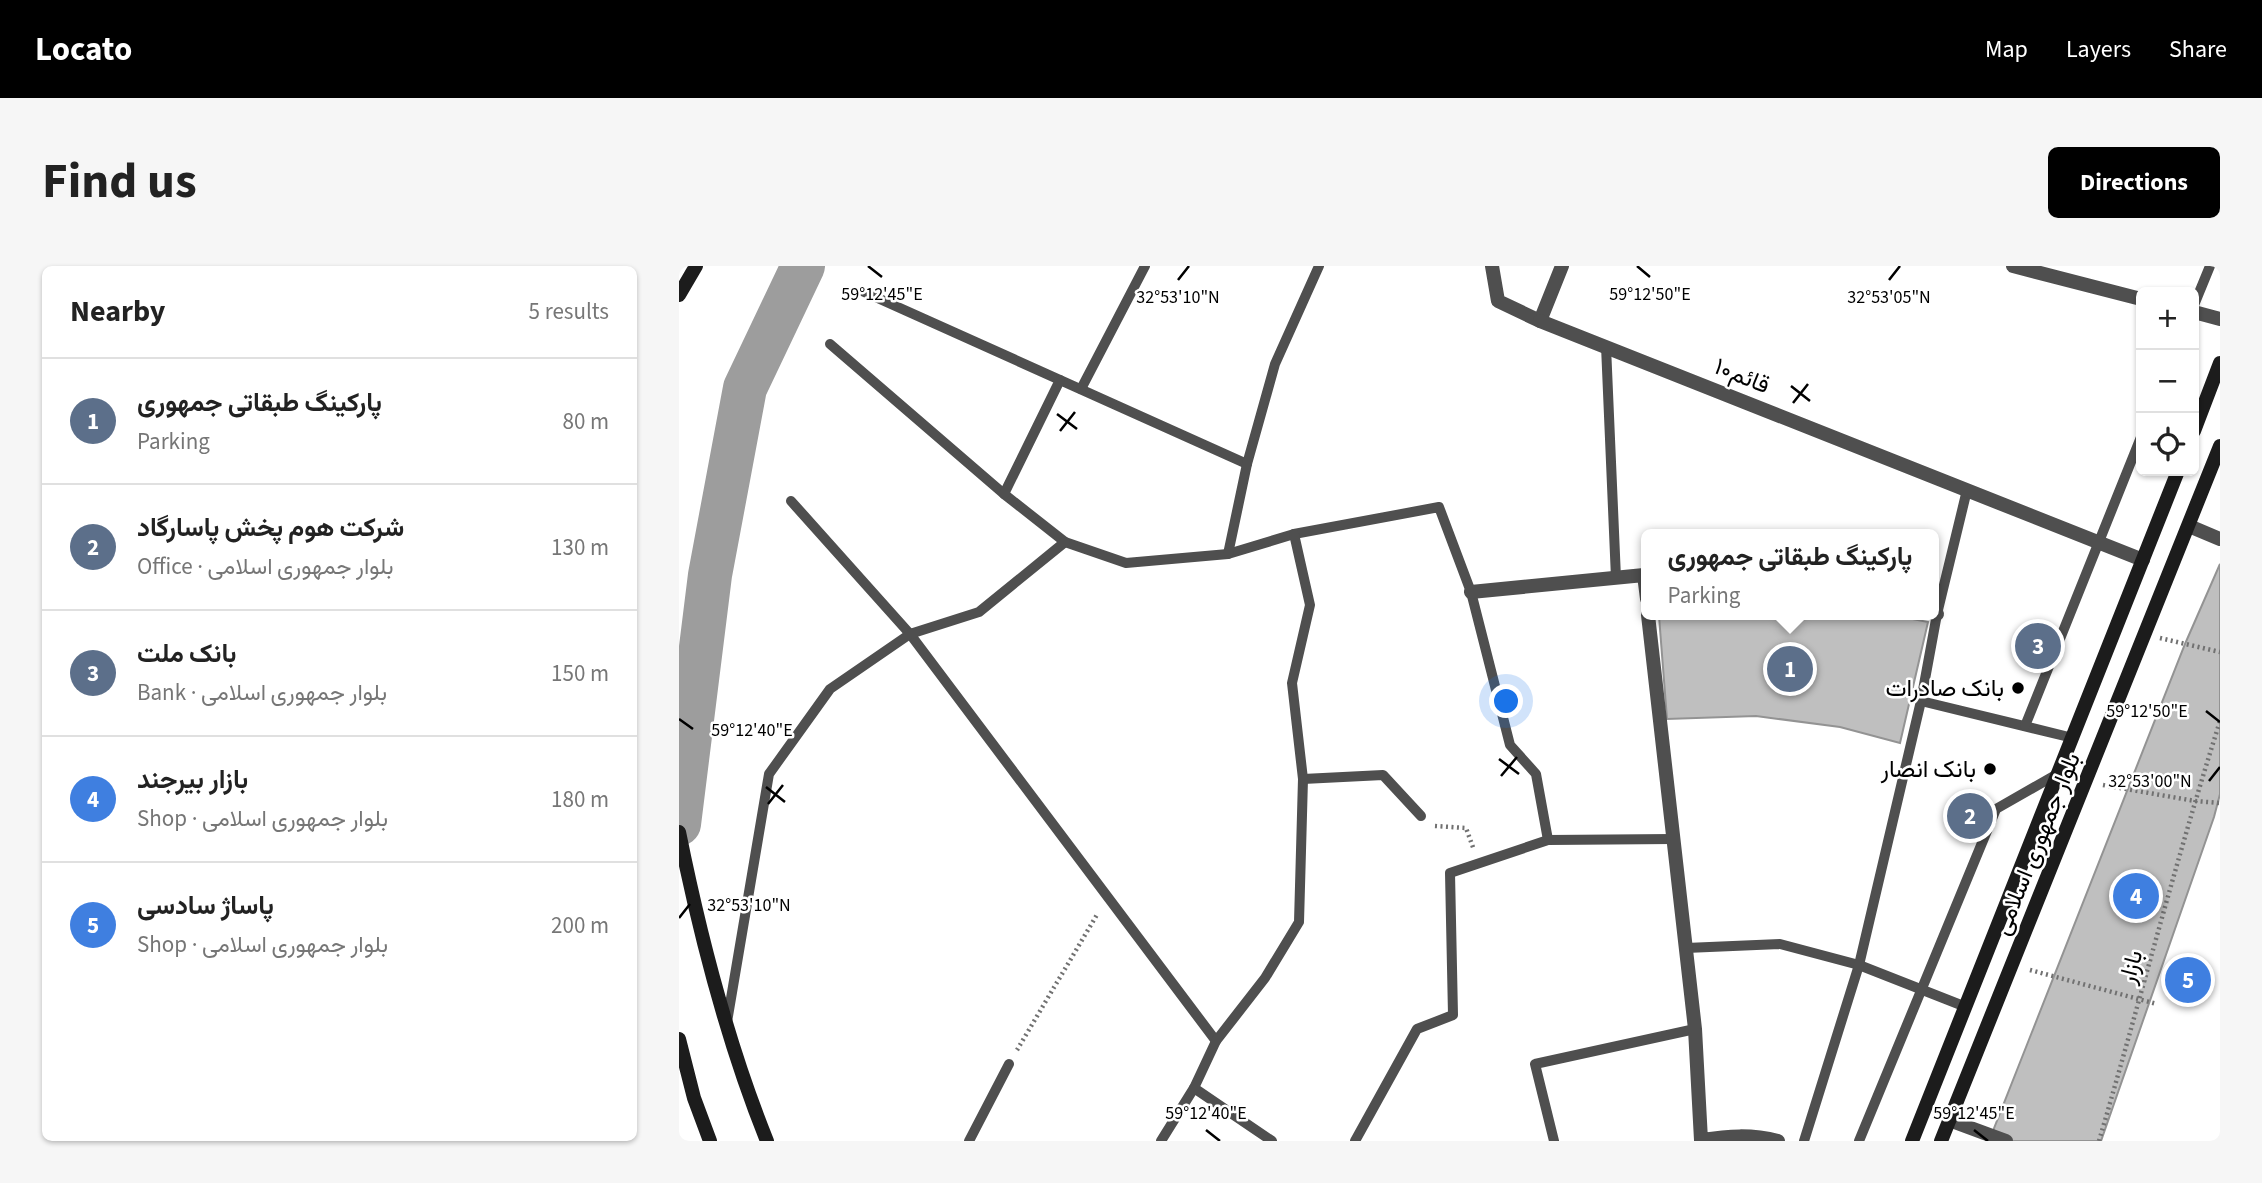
<!DOCTYPE html>
<html lang="en">
<head>
<meta charset="utf-8">
<style>
	:root { --surface:#fff; --page:#f6f6f6; --text:#222; --muted:#767676; --line:#e0e0e0; --accent:#000 }
	body { margin:0; font-family:"Source Sans 3",Vazirmatn,sans-serif; background:var(--page); color:var(--text) }
	.controls { position:absolute; right:21px; top:21px; display:grid; overflow:hidden; border-radius:10px; box-shadow:0 2px 5px #0004 }
	.controls button { width:63px; height:63px; display:grid; place-items:center; padding:0; border:0; border-bottom:2px solid var(--line); background:var(--surface); color:var(--text); font:35px sans-serif }
	.you { position:absolute; left:828px; top:436px; width:24px; height:24px; margin:-18px; border:5px solid #fff; border-radius:50%; background:#1a73e8; box-shadow:0 0 0 10px #1a73e833 }
	.badge { display:grid; place-items:center; width:46px; height:46px; border-radius:50%; background:var(--accent); color:#fff; font-size:23px; font-weight:700 }
	.pin { position:absolute; translate:-50% -50%; border:4px solid #fff; box-shadow:0 2px 7px #0006 }
	.popup { position:absolute; left:962px; top:263px; width:298px; height:91px; box-sizing:border-box; display:grid; place-content:center; border-radius:10px; background:var(--surface); filter:drop-shadow(0 2px 5px #0005); font-size:23px; white-space:nowrap; color:var(--muted) }
	.popup b { font-size:26px; color:var(--text) }
	.popup::after { content:''; position:absolute; left:50%; top:100%; margin-left:-14px; border:14px solid transparent; border-top-color:var(--surface) }
	.list { margin:0; padding:0; list-style:none }
	h2 { display:flex; justify-content:space-between; align-items:center; height:91px; margin:0; padding:0 28px; font-size:30px }
	h2 small { font-size:23px; font-weight:400; color:var(--muted) }
	.list li { display:grid; grid-template-columns:46px 1fr auto; gap:21px; align-items:center; box-sizing:border-box; height:126px; padding:0 28px; border-top:2px solid var(--line) }
	.list b { display:block; font-size:26px; white-space:nowrap }
	.list p { margin:0; font-size:23px; white-space:nowrap; color:var(--muted) }
	.list em { font-size:23px; font-style:normal; color:var(--muted) }
	.icon { flex:none; width:38px; height:38px; fill:none; stroke:currentColor; stroke-width:2; stroke-linecap:round; stroke-linejoin:round }
	.map { position:relative; flex:none; width:1541px; height:875px; overflow:hidden; border-radius:10px }
	header { display:flex; align-items:center; gap:42px; box-sizing:border-box; height:98px; padding:0 35px; background:var(--accent); color:#fff }
	header strong { font-size:33px }
	nav { display:flex; gap:38px; margin-inline-start:auto; font-size:24px }
	.intro { display:flex; align-items:center; justify-content:space-between; box-sizing:border-box; height:168px; padding:0 42px }
	h1 { margin:0; font-size:49px }
	.button { padding:18px 32px; border-radius:10px; background:var(--accent); color:#fff; font-size:24px; font-weight:700 }
	main { display:flex; gap:42px; padding:0 42px }
	aside { flex:1; background:var(--surface); border-radius:10px; box-shadow:0 2px 5px #0004 }
	.map>svg:first-child { display:block }
	.lines { fill:none; stroke-linecap:round; stroke-linejoin:round }
	.stream { stroke:#9d9d9d; stroke-width:7 }
	.river { stroke:#9d9d9d; stroke-width:44 }
	.building { fill:#bfbfbf; stroke:#939393; stroke-width:2 }
	.path { stroke:#717171; stroke-width:4.5; stroke-dasharray:2 3.5; stroke-linecap:butt }
	.lane { stroke:#4f4f4f; stroke-width:10 }
	.street { stroke:#4f4f4f; stroke-width:14 }
	.secondary { stroke:#1c1c1c; stroke-width:14 }
	.ticks { fill:none; stroke:#000; stroke-width:2.5 }
	.poi-dot { fill:#000; stroke:#fff; stroke-width:2.5 }
	.labels { text-anchor:middle; dominant-baseline:central; stroke-width:5; stroke-linejoin:round; paint-order:stroke }
	.street-label { font-size:24px; fill:#000; stroke:#fff }
	.poi-label { font-size:24px; fill:#000; stroke:#fff; text-anchor:end }
	.ticks-label { font-size:18px; text-anchor:middle; fill:#000; stroke:#fff; stroke-width:5; stroke-linejoin:round; paint-order:stroke }
</style>
</head>
<body>
<header>
<strong>Locato</strong>
<nav><a>Map</a><a>Layers</a><a>Share</a></nav>
</header>
<div class="intro"><h1>Find us</h1><a class="button">Directions</a></div>
<main>
<aside>
<h2>Nearby<small>5 results</small></h2>
<ul class="list">
<li><span class="badge" style="background:#5c6f8a">1</span><div><b>پارکینگ طبقاتی جمهوری</b><p>Parking</p></div><em>80 m</em></li>
<li><span class="badge" style="background:#5c6f8a">2</span><div><b>شرکت هوم پخش پاسارگاد</b><p>Office · بلوار جمهوری اسلامی</p></div><em>130 m</em></li>
<li><span class="badge" style="background:#5c6f8a">3</span><div><b>بانک ملت</b><p>Bank · بلوار جمهوری اسلامی</p></div><em>150 m</em></li>
<li><span class="badge" style="background:#3f7fe0">4</span><div><b>بازار بیرجند</b><p>Shop · بلوار جمهوری اسلامی</p></div><em>180 m</em></li>
<li><span class="badge" style="background:#3f7fe0">5</span><div><b>پاساژ سادسی</b><p>Shop · بلوار جمهوری اسلامی</p></div><em>200 m</em></li>
</ul>
</aside>
<div class="map">
<svg width="1541" height="875" viewBox="0 0 1541 875">
	<rect width="100%" height="100%" fill="#fff"/>
	<g class="lines">
		<path class="stream" d="M 0,445 L 11,472"/>
		<path class="river" d="M 0,558 L 31,309 L 66,122 L 124,0"/>
	</g>
	<g class="building">
		<path d="M 1541,298 L 1541,528 L 1535,551 L 1422,875 L 1310,875 L 1506,378 Z"/>
		<path d="M 986,349 L 1213,349 L 1249,356 L 1221,477 L 1161,461 L 1077,450 L 988,453 L 980,350 Z"/>
	</g>
	<g class="lines">
		<g class="path">
			<path d="M 1481,372 L 1541,386"/>
			<path d="M 1424,519 L 1516,535 L 1541,537"/>
			<path d="M 756,560 L 787,562 L 795,584"/>
			<path d="M 1351,704 L 1478,738"/>
			<path d="M 338,784 L 419,647"/>
			<path d="M 1420,875 C 1461,735 1497,594 1541,455"/>
		</g>
		<g class="lane">
			<path d="M 183,25 L 568,198"/>
			<path d="M 1515,39 L 1531,0"/>
			<path d="M 151,78 L 325,228 L 386,276 L 447,297 L 549,288 L 615,268 L 760,241 L 792,326 L 831,479 L 857,508 L 869,574"/>
			<path d="M 927,80 L 937,312"/>
			<path d="M 402,123 L 466,0"/>
			<path d="M 325,228 L 381,114"/>
			<path d="M 112,235 L 231,368 L 537,775"/>
			<path d="M 549,288 L 568,198 L 596,98 L 640,0"/>
			<path d="M 1242,435 L 1394,472"/>
			<path d="M 1346,460 L 1462,171"/>
			<path d="M 624,513 L 704,509 L 742,550"/>
			<path d="M 1007,682 L 1101,678 L 1180,699 L 1287,741"/>
			<path d="M 48,756 L 90,508 L 151,423 L 231,368 L 300,346 L 386,276"/>
			<path d="M 515,822 L 593,875"/>
			<path d="M 290,875 L 330,798"/>
			<path d="M 482,875 L 515,822 L 537,775 L 586,712 L 620,656 L 624,513 L 613,417 L 631,339 L 615,268"/>
			<path d="M 676,875 L 738,763 L 774,749 L 771,607 L 869,574 L 994,573"/>
			<path d="M 875,875 L 856,798 L 1016,763"/>
			<path d="M 1125,875 L 1180,699 L 1242,435 L 1258,348 L 1288,224"/>
			<path d="M 1180,875 L 1317,543 L 1380,507"/>
		</g>
		<g class="street">
			<path d="M 813,0 L 819,35 L 861,55 L 883,0"/>
			<path d="M 1334,0 L 1462,33"/>
			<path d="M 1515,46 L 1541,53"/>
			<path d="M 861,55 L 1464,294"/>
			<path d="M 1510,260 L 1541,273"/>
			<path d="M 792,326 L 965,309 L 968,333"/>
			<path d="M 1254,347 L 1258,348"/>
			<path d="M 969,349 L 1016,763 L 1022,874 C 1049,870 1072,868 1099,875"/>
			<path d="M 1270,854 L 1327,875"/>
		</g>
		<g class="secondary">
			<path d="M 0,29 L 17,0"/>
			<path d="M 1515,165 L 1541,97"/>
			<path d="M 0,566 C 21,670 48,776 88,875"/>
			<path d="M 0,773 L 15,832 L 31,875"/>
			<path d="M 1233,875 L 1499,205"/>
			<path d="M 1262,875 L 1541,180"/>
		</g>
	</g>
	<path class="ticks" d="M 189,0 L 203,11M 958,0 L 971,11M 499,14 L 510,0M 1210,14 L 1221,0M 1112,120 L 1131,135M 1114,137 L 1129,118M 378,148 L 398,163M 381,165 L 396,146M 1527,445 L 1541,456M 0,453 L 14,463M 820,493 L 840,508M 822,510 L 838,491M 1530,515 L 1541,501M 87,521 L 106,536M 89,538 L 104,519M 0,652 L 11,638M 527,864 L 541,875M 1295,864 L 1309,875"/>
	<g class="poi-dot">
		<circle cx="1339" cy="422" r="7"/>
		<circle cx="1311" cy="503" r="7"/>
	</g>
	<g class="labels">
		<g class="street-label">
			<text transform="translate(1063 110) rotate(22)">قائم۱۰</text>
			<text transform="translate(1358 578) rotate(-68)">بلوار جمهوری اسلامی</text>
			<text transform="translate(1452 701) rotate(-75)">بازار</text>
		</g>
		<g class="poi-label">
			<text x="1325" y="422">بانک صادرات</text>
			<text x="1297" y="503">بانک انصار</text>
		</g>
	</g>
	<g class="ticks-label">
		<text x="203" y="34">59°12'45"E</text>
		<text x="971" y="34">59°12'50"E</text>
		<text x="499" y="37">32°53'10"N</text>
		<text x="1210" y="37">32°53'05"N</text>
		<text x="1468" y="451">59°12'50"E</text>
		<text x="73" y="470">59°12'40"E</text>
		<text x="1471" y="521">32°53'00"N</text>
		<text x="70" y="645">32°53'10"N</text>
		<text x="527" y="853">59°12'40"E</text>
		<text x="1295" y="853">59°12'45"E</text>
	</g>
</svg>
<div class="controls">
<button>+</button>
<button>−</button>
<button><svg class="icon" aria-label="locate" viewBox="0 0 24 24"><circle cx="12" cy="12" r="6"/><path d="M12 2v4M12 18v4M2 12h4M18 12h4"/></svg></button>
</div>
<div class="you"></div>
<div class="pin badge" style="left:1111px;top:403px;background:#5c6f8a">1</div>
<div class="popup"><b>پارکینگ طبقاتی جمهوری</b>Parking</div>
<div class="pin badge" style="left:1291px;top:550px;background:#5c6f8a">2</div>
<div class="pin badge" style="left:1359px;top:380px;background:#5c6f8a">3</div>
<div class="pin badge" style="left:1457px;top:630px;background:#3f7fe0">4</div>
<div class="pin badge" style="left:1509px;top:714px;background:#3f7fe0">5</div>
</div>
</main>
</body>
</html>
